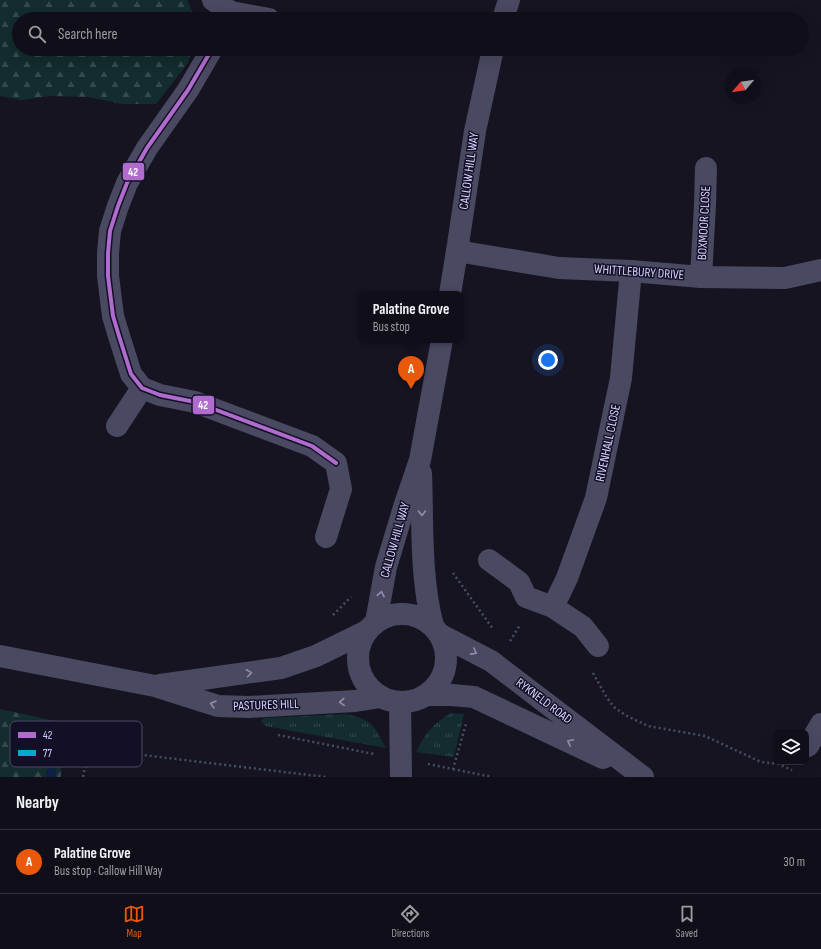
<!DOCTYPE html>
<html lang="en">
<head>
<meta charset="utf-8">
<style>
	:root { --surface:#100f19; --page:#191822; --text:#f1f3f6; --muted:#9c9ca2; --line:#302f38; --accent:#ea580c }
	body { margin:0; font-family:"Sofia Sans Condensed",sans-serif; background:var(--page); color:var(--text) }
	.controls { position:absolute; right:12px; bottom:12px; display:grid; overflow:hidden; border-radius:8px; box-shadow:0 4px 16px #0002 }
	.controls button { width:36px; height:36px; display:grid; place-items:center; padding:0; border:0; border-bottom:1px solid var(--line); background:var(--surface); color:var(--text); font:20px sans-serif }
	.compass { position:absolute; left:725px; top:68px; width:36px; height:36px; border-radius:50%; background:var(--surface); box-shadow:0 4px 16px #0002; rotate:241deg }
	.you { position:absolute; left:548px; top:360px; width:14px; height:14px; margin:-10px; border:3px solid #fff; border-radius:50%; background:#1a73e8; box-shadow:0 0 0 6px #1a73e833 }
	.badge { display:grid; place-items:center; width:26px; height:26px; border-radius:50%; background:var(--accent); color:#fff; font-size:13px; font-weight:700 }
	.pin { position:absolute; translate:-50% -33px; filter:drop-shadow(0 1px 2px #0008) }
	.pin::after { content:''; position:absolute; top:21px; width:14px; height:12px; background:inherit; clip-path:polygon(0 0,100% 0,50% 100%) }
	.popup { position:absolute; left:358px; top:291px; width:106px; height:52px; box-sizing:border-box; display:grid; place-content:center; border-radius:8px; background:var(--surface); filter:drop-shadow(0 1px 3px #0005); font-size:13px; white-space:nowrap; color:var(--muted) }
	.popup b { font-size:15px; color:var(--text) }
	.popup::after { content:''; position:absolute; left:50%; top:100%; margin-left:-8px; border:8px solid transparent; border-top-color:var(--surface) }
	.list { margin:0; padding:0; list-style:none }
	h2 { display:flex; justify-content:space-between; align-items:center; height:52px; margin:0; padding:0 16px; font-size:17px }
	h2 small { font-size:13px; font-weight:400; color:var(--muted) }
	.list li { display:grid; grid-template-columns:26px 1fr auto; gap:12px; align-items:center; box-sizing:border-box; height:64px; padding:0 16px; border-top:1px solid var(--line) }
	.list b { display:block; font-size:15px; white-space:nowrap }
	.list p { margin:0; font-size:13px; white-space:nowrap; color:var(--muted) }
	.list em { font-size:13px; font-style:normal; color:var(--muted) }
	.icon { flex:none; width:22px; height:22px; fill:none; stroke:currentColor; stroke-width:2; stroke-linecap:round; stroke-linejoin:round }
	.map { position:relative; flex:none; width:821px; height:777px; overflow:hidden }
	.search { position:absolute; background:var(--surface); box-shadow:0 4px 16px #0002; left:12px; right:12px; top:12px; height:44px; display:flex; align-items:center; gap:10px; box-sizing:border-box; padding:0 14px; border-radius:22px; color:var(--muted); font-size:15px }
	.sheet { height:116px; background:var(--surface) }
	nav { display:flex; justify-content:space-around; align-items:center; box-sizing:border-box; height:56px; border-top:1px solid var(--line); background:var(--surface); font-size:11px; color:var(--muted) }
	nav a { display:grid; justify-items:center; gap:2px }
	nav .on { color:var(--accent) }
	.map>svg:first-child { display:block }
	.grass { fill:url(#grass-tufts) }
	.forest { fill:url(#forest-firs) }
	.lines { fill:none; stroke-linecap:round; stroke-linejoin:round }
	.stream { stroke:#0d2144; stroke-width:10 }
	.path { stroke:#44505f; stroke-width:2.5; stroke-dasharray:2 3; stroke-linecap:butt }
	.minor { stroke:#4a4962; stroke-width:22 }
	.bus-1-casing { stroke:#130f26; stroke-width:7 }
	.bus-1 { stroke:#b06ccc; stroke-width:4 }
	.oneway { stroke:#928eb0 }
	.labels { text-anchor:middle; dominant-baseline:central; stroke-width:3; stroke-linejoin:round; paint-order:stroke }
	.street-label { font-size:13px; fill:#d9d4ff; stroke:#130f26 }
	.key { fill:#130f26; stroke:#4e4a67; stroke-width:1 }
	.key-label { font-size:11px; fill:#d9d4ff }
	.line-badge { stroke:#130f26; stroke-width:1.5 }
	.badge-label { font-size:11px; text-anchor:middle; font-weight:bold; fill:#fff }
</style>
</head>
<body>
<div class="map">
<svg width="821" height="777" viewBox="0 0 821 777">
	<defs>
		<pattern id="grass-tufts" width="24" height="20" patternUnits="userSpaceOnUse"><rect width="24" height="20" fill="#132c2d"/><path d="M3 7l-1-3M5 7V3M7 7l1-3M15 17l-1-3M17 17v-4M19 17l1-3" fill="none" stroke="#354a4c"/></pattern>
		<pattern id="forest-firs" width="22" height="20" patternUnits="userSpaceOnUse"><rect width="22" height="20" fill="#132c2d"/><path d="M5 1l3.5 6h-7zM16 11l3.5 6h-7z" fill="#354a4c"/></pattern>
	</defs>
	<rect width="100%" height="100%" fill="#161421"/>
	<g class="grass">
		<path d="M 451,713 L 464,714 L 454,757 L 416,752 C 425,733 433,724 451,713 Z"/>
		<path d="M 345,714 C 373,720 373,724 386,748 L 265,726 L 261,721 L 264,718 Z"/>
	</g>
	<g class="forest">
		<path d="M 0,0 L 187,0 L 193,14 L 193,19 L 19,19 L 19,49 L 192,49 L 188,63 L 156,104 L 122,104 L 89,97 L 51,96 L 21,100 L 0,96 Z"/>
		<path d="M 0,709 L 60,722 L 61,777 L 0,777 Z"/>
	</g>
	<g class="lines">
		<path class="stream" d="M 51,777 L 51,772"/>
		<g class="path">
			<path d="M 453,573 L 493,629"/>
			<path d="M 333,615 L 351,597"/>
			<path d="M 510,641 L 520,625"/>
			<path d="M 593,673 L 607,698 L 614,707 L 625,715 L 648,726 L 705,736 L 761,762 L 778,764 L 792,770"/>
			<path d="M 278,735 L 374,754"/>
			<path d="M 428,764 L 453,769 L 466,724"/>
			<path d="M 453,769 L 492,777"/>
			<path d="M 83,777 L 85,767 L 109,751 L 326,777"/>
		</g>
		<g class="minor">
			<path d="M 213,0 L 231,12"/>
			<path d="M 228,19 L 231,12 L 269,19"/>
			<path d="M 503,19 L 509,0"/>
			<path d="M 212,49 L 188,90 L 147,148 L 127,183 L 118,206 L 110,231 L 108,253 L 108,276 L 113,316 L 119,336 L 131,374 L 142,388 L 160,395 L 195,402 L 312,446 L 336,463 L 341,489 L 326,537"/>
			<path d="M 457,251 L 559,268 L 631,271 L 701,277 L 785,278 L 821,270"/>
			<path d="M 701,277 L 705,205 L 706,168"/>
			<path d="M 450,294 L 457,251 L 475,131 L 493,49"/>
			<path d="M 117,426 L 142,388"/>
			<path d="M 421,473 C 423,524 420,577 433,626"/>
			<path d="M 489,560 L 519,582 L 526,597 L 553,607 L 583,627 L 598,646"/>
			<path d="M 553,607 L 567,578 L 596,498 L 621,378 L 631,271"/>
			<circle cx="402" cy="658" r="44"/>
			<path d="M 376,622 L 386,567 L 405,504 L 420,460 L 442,340"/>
			<path d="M 439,634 L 491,661 L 643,777"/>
			<path d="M 0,656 L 155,686 L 218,706 L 249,707 L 355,701 L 381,697"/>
			<path d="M 160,685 L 281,668 L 316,656 L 367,631"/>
			<path d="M 426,695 L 452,695 L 474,697 L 603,758"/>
			<path d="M 400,702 L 401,777"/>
			<path d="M 808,746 L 821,724"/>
		</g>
		<g class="bus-1-casing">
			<path id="bus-1" d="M 212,49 L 188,90 L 147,148 L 127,183 L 118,206 L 110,231 L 108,253 L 108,276 L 113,316 L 119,336 L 131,374 L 142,388 L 160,395 L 195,402 L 312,446 L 336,463"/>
		</g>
		<use href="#bus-1" class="bus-1"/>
	</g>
	<defs><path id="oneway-chevron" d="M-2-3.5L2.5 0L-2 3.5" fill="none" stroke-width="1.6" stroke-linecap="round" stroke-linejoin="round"/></defs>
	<g class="oneway">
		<use href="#oneway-chevron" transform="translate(422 513) rotate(88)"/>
		<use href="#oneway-chevron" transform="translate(381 594) rotate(-79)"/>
		<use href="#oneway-chevron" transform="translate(474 652) rotate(28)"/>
		<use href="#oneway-chevron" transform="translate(249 673) rotate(-8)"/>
		<use href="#oneway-chevron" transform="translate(342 702) rotate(177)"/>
		<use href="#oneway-chevron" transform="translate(213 704) rotate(-164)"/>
		<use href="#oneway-chevron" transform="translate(570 742) rotate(-155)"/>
	</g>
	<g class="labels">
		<g class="street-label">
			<text transform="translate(469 171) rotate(-82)">CALLOW HILL WAY</text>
			<text transform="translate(704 223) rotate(-87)">BOXMOOR CLOSE</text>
			<text transform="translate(639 272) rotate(4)">WHITTLEBURY DRIVE</text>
			<text transform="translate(608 443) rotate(-78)">RIVENHALL CLOSE</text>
			<text transform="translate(395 540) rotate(-74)">CALLOW HILL WAY</text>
			<text transform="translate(544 701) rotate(37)">RYKNELD ROAD</text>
			<text transform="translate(266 705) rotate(-2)">PASTURES HILL</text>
		</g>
	</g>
	<rect x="10" y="721" width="132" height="46" rx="6" class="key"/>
	<rect x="18" y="732" width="18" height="6" fill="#b06ccc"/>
	<rect x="18" y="750" width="18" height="6" fill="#00a9ce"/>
	<g class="key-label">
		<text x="43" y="739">42</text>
		<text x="43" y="757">77</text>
	</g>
	<g class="line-badge">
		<rect x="122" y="162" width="23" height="19" rx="4" fill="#b06ccc"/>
		<rect x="192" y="395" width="23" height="20" rx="4" fill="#b06ccc"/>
	</g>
	<g class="badge-label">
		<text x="133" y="176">42</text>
		<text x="203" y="409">42</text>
	</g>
</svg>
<div class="controls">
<button><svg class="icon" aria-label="layers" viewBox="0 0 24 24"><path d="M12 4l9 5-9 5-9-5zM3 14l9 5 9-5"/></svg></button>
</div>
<svg class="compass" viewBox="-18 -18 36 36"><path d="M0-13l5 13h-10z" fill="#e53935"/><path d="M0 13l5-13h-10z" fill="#9c9ca2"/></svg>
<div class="you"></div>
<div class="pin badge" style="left:411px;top:389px">A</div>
<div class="popup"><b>Palatine Grove</b>Bus stop</div>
<div class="search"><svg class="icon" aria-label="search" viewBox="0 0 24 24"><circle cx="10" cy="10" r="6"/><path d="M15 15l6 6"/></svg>Search here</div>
</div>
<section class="sheet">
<h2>Nearby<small></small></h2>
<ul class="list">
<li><span class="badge">A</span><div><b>Palatine Grove</b><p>Bus stop · Callow Hill Way</p></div><em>30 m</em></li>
</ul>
</section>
<nav>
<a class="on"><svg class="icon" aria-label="map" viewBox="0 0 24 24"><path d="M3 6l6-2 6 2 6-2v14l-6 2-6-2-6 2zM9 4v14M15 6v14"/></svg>Map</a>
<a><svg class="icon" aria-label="directions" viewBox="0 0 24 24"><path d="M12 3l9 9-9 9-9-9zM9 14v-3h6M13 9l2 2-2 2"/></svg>Directions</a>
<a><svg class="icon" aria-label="saved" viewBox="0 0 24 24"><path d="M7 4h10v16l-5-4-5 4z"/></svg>Saved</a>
</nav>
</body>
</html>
